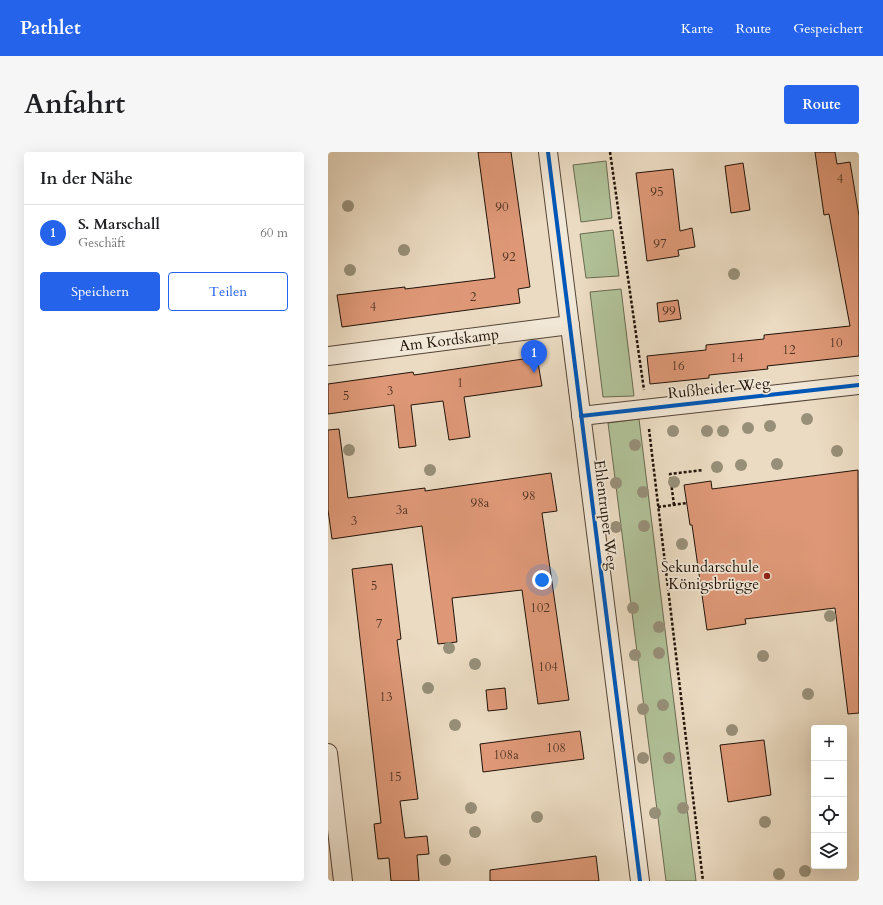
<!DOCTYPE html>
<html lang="de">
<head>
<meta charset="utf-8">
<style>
	:root { --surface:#fff; --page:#f6f6f6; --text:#202124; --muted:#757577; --line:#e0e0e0; --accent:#2563eb }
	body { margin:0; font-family:Cardo,serif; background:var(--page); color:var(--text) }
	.controls { position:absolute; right:12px; bottom:12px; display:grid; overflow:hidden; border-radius:4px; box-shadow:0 4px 16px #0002 }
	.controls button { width:36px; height:36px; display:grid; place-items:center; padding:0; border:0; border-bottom:1px solid var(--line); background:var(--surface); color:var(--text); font:20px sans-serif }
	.you { position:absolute; left:214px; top:428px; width:14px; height:14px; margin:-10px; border:3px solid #fff; border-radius:50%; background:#1a73e8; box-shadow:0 0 0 6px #1a73e833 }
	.badge { display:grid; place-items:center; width:26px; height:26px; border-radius:50%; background:var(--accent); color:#fff; font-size:13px; font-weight:700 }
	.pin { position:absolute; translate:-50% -33px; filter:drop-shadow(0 1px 2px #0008) }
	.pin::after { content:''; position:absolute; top:21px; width:14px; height:12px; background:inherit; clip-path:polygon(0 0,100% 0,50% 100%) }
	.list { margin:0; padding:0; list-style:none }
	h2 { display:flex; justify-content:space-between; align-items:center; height:52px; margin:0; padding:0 16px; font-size:17px }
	h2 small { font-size:13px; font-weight:400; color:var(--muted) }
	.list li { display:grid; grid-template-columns:26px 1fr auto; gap:12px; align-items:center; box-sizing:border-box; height:56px; padding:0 16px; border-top:1px solid var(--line) }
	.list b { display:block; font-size:15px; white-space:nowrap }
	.list p { margin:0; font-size:13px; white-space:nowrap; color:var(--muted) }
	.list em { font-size:13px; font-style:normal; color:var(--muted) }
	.actions { display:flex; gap:8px; padding:12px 16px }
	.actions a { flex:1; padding:9px 0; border:1px solid var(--accent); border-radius:4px; text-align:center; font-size:14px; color:var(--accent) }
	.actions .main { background:var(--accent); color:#fff }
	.icon { flex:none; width:22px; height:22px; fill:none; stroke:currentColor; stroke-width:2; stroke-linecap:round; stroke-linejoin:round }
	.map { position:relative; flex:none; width:531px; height:729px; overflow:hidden; border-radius:4px }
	header { display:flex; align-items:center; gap:24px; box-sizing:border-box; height:56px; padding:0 20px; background:var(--accent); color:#fff }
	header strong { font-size:19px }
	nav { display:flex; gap:22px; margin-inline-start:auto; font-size:14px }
	.intro { display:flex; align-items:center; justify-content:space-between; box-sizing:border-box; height:96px; padding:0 24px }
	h1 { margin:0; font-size:28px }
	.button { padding:10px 18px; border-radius:4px; background:var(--accent); color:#fff; font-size:14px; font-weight:700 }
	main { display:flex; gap:24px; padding:0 24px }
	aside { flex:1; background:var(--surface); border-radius:4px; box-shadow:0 4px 16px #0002 }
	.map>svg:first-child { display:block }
	.green { fill:#b1c198; stroke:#696a50 }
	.building { fill:#de9877; stroke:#211309 }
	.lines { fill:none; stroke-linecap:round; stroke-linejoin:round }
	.minor-casing { stroke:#544537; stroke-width:20 }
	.path { stroke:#211309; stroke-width:2.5; stroke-dasharray:3 2; stroke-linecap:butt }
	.minor { stroke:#f2e8d7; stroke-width:18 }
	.cycleway-casing { stroke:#f2e8d7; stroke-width:6 }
	.cycleway { stroke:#0057b8; stroke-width:4 }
	.tree { fill:#978f78 }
	.poi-dot { fill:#8f2418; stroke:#f2e8d7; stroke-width:1.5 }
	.labels { text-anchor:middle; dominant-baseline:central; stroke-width:3.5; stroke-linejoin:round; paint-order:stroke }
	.number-label { font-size:13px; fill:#503424 }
	.street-label { font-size:15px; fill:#211309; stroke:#f2e8d7 }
	.poi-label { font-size:15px; fill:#211309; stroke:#f2e8d7; text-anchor:end }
</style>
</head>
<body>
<header>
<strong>Pathlet</strong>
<nav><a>Karte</a><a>Route</a><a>Gespeichert</a></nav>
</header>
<div class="intro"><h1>Anfahrt</h1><a class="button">Route</a></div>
<main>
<aside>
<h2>In der Nähe<small></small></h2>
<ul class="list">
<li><span class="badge">1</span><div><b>S. Marschall</b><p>Geschäft</p></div><em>60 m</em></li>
</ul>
<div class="actions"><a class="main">Speichern</a><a>Teilen</a></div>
</aside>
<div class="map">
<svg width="531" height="729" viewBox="0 0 531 729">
	<rect width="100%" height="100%" fill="#ebdbc2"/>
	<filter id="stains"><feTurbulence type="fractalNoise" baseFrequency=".005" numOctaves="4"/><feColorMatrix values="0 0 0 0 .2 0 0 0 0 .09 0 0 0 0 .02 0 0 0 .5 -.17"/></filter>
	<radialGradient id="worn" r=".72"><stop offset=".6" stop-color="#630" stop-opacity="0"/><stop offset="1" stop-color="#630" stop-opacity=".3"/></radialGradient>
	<g class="green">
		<path d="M 278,9 L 284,66 L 253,70 L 245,13 Z"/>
		<path d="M 285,78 L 291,124 L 258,126 L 252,82 Z"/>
		<path d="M 293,137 L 306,244 L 275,245 L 262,140 Z"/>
		<path d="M 311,267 L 368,729 L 338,729 L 280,271 Z"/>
	</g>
	<g class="building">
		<path d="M 150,0 L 183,0 L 202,135 L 190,137 L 192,151 L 14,175 L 9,143 L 77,135 L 77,137 L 167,126 Z"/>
		<path d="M 487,0 L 507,0 L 509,12 L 522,10 L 531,64 L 531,204 L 439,214 L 440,217 L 381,223 L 381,226 L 322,232 L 319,204 L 378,198 L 378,193 L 436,187 L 436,183 L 522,174 L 501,62 L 496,63 Z"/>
		<path d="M 415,11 L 422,58 L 403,61 L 397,14 Z"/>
		<path d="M 345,17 L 352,79 L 364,76 L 367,95 L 350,98 L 351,104 L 319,109 L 308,21 Z"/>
		<path d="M 350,148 L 353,167 L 331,170 L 329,151 Z"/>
		<path d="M 209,205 L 214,234 L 136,245 L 142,285 L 121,288 L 115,249 L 83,253 L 88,294 L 71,296 L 66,253 L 0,262 L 0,232 L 85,220 L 86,223 Z"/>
		<path d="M 11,277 L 20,346 L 97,336 L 97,339 L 223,321 L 229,359 L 214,361 L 241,548 L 210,552 L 194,438 L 124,446 L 129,490 L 110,492 L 94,374 L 4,387 L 0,358 L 0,278 Z"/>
		<path d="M 530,318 L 531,561 L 520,562 L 507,456 L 417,467 L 418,472 L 379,478 L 364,373 L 362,373 L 356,333 L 383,329 L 384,337 Z"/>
		<path d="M 64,412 L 73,487 L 69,488 L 90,647 L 72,649 L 77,686 L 99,684 L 101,702 L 89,703 L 91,729 L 63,729 L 61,706 L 50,707 L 46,672 L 53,671 L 24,417 Z"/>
		<path d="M 177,536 L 179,557 L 160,559 L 158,538 Z"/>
		<path d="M 252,579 L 256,607 L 155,620 L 152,592 Z"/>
		<path d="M 436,588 L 443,643 L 400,650 L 392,593 Z"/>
		<path d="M 268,704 L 271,729 L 162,729 L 162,718 Z"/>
	</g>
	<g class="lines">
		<g class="minor-casing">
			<g id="minor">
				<path d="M 220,0 L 312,729"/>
				<path d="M 0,204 L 242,173"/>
				<path d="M 253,264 L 531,233"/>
				<path d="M 0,601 L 15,729"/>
			</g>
		</g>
		<g class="path">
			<path d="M 282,0 L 316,238"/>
			<path d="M 321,277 L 375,729"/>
			<path d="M 346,353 L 342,322 L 375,318"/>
			<path d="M 330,355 L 359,351"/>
		</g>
		<use href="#minor" class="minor"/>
		<g class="cycleway-casing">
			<g id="cycleway">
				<path d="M 220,0 L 312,729"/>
				<path d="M 253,264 L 531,233"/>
			</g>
		</g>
		<use href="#cycleway" class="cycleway"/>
	</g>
	<g class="tree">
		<circle cx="20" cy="54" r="6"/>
		<circle cx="76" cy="98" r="6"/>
		<circle cx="22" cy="118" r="6"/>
		<circle cx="406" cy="122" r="6"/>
		<circle cx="479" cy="267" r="6"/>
		<circle cx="442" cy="274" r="6"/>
		<circle cx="420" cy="276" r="6"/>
		<circle cx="345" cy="279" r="6"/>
		<circle cx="379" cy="279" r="6"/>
		<circle cx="395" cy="279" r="6"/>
		<circle cx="307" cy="293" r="6"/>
		<circle cx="21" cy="298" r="6"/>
		<circle cx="509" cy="299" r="6"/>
		<circle cx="449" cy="312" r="6"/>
		<circle cx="413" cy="313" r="6"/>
		<circle cx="389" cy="315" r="6"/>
		<circle cx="102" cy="318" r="6"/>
		<circle cx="346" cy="330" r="6"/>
		<circle cx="288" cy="331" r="6"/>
		<circle cx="315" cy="340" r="6"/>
		<circle cx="316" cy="374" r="6"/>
		<circle cx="288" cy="375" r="6"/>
		<circle cx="354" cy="392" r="6"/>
		<circle cx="305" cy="456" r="6"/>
		<circle cx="502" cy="464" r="6"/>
		<circle cx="331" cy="475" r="6"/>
		<circle cx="121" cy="496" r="6"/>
		<circle cx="331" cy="501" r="6"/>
		<circle cx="307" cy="503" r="6"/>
		<circle cx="435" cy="504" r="6"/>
		<circle cx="147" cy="512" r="6"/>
		<circle cx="100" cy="536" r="6"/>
		<circle cx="480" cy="542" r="6"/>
		<circle cx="335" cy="553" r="6"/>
		<circle cx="315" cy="557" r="6"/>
		<circle cx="127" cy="573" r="6"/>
		<circle cx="404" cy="578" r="6"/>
		<circle cx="315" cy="606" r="6"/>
		<circle cx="341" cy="606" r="6"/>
		<circle cx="143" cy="656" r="6"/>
		<circle cx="355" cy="656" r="6"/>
		<circle cx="327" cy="661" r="6"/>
		<circle cx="209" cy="665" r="6"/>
		<circle cx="437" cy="670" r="6"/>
		<circle cx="147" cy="680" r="6"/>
		<circle cx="117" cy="708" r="6"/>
		<circle cx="477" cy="719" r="6"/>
		<circle cx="451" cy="722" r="6"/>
	</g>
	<circle class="poi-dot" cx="439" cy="424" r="4"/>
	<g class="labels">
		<g class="number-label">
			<text x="512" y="27">4</text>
			<text x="329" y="40">95</text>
			<text x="174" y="55">90</text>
			<text x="332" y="92">97</text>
			<text x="181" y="105">92</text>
			<text x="145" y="145">2</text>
			<text x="45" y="155">4</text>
			<text x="341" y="159">99</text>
			<text x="508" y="191">10</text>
			<text x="461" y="198">12</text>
			<text x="409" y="206">14</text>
			<text x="350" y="214">16</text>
			<text x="132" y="231">1</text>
			<text x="62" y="239">3</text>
			<text x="18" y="244">5</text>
			<text x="201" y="344">98</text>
			<text x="152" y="351">98a</text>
			<text x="74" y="358">3a</text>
			<text x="26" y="369">3</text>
			<text x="46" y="434">5</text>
			<text x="212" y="456">102</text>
			<text x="51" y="472">7</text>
			<text x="220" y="515">104</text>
			<text x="58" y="545">13</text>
			<text x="228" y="596">108</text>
			<text x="178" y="603">108a</text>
			<text x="67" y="625">15</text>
		</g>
		<g class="street-label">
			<text transform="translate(121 188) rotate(-7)">Am Kordskamp</text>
			<text transform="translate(391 236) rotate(-6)">Rußheider Weg</text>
			<text transform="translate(278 363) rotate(83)">Ehlentruper Weg</text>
		</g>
		<g class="poi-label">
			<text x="431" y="415">Sekundarschule<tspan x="431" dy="17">Königsbrügge</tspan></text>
		</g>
	</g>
	<rect width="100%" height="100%" filter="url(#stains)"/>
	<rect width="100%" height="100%" fill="url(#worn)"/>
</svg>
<div class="controls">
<button>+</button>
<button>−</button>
<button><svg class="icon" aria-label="locate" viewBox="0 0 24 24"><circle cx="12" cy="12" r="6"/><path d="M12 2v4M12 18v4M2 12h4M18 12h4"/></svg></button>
<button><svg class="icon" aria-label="layers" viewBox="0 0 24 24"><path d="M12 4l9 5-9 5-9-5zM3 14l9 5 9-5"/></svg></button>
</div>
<div class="you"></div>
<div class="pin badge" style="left:206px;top:221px">1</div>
</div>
</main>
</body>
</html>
